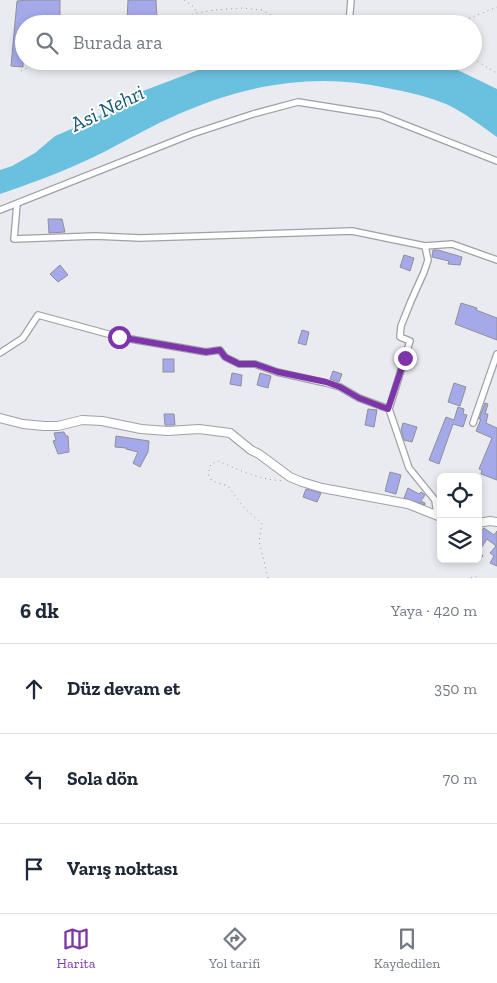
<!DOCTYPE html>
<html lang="tr">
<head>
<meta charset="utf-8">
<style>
	:root { --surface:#fff; --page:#f6f6f7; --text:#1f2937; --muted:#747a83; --line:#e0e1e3; --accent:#7d36a9 }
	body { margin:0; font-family:"Zilla Slab",serif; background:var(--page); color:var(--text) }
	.controls { position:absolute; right:15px; bottom:15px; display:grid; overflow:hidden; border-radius:8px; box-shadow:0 2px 8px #0003 }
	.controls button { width:45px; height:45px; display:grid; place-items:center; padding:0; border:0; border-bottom:1px solid var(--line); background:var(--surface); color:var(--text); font:25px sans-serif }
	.stop { position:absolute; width:15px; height:15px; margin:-11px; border:4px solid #7d36a9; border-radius:50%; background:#fff }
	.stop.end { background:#7d36a9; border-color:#fff; box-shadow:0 1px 5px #0008 }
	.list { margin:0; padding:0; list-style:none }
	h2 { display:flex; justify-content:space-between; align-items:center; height:65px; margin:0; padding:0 20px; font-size:21px }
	h2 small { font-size:16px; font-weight:400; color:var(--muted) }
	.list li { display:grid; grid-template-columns:32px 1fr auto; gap:15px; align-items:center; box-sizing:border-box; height:90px; padding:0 20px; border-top:1px solid var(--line) }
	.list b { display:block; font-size:19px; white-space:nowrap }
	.list em { font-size:16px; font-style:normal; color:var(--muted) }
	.icon { flex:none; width:28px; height:28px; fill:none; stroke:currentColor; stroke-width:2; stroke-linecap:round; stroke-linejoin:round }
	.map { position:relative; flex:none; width:497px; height:578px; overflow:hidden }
	.search { position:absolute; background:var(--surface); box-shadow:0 2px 8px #0003; left:15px; right:15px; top:15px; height:55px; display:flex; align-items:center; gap:12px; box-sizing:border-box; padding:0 18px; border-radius:28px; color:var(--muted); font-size:19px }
	.sheet { height:335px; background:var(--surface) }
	nav { display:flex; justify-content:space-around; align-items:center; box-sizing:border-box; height:70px; border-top:1px solid var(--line); background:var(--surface); font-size:14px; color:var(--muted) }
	nav a { display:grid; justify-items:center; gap:2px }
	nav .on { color:var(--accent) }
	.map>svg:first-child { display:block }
	.water { fill:#6ac0df }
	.building { fill:#a5a9ea; stroke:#8f9095 }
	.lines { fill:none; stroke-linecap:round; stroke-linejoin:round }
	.minor-casing { stroke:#9fa0a5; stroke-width:8 }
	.tertiary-casing { stroke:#9fa0a5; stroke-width:10 }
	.path { stroke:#97989c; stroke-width:1; stroke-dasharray:1 4; stroke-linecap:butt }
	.minor { stroke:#fff; stroke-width:5.5 }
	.tertiary { stroke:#fff; stroke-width:8 }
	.route { stroke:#7d36a9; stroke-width:6 }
	.labels { text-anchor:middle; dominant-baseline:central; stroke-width:4; stroke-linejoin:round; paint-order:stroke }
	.water-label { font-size:21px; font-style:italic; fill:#13596f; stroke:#fff }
</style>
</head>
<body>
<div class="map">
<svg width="497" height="578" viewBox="0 0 497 578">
	<rect width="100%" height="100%" fill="#eaebf1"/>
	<path class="water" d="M 222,61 L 439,61 L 497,89 L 497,137 C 481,126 464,112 446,104 C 427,96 407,92 387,88 C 313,71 238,86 170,118 C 141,131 114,148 85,161 C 57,174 29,184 0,194 L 0,170 L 12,166 L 35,153 L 55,136 L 92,120 L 143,91 Z"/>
	<g class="building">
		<path d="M 28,0 L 60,0 L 60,24 L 24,24 L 23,67 L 11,66 L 17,1 Z"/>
		<path d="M 128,0 L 156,0 L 157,18 L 127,20 Z"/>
		<path d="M 48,219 L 62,219 L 65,232 L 49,233 Z"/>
		<path d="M 433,250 L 438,250 L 462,257 L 460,265 L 448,264 L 449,261 L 432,257 Z"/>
		<path d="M 404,255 L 414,258 L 410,271 L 400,267 Z"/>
		<path d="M 60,265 L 68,275 L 58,282 L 50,274 Z"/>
		<path d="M 461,303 L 477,308 L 476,310 L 497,318 L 497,340 L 455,324 Z"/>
		<path d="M 302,330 L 309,332 L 306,345 L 298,343 Z"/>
		<rect x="163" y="359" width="11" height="13"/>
		<path d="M 333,371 L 342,374 L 339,382 L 330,379 Z"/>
		<path d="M 232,373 L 242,375 L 241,386 L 230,384 Z"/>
		<path d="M 260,373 L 271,376 L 268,388 L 257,385 Z"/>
		<path d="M 454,383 L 466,387 L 460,406 L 448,402 Z"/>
		<path d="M 485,403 L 488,404 L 485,414 L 488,414 L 486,423 L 497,428 L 497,480 L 481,474 L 482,470 L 479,469 L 492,438 L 476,431 L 481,419 L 479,419 Z"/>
		<path d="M 458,407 L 464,409 L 463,414 L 467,415 L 463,427 L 453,424 L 439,464 L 429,460 L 446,417 L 454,420 Z"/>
		<path d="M 368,409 L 377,410 L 374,427 L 365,425 Z"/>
		<path d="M 164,414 L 174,414 L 175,425 L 165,425 Z"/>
		<path d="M 403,423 L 417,427 L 412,442 L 404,440 L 401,430 Z"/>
		<path d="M 64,432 L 66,436 L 68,436 L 69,452 L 58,454 L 53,441 L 56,440 L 54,433 Z"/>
		<path d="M 116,436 L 149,441 L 148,452 L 140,467 L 133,463 L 138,452 L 126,449 L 126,448 L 115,447 Z"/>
		<path d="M 390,472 L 401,475 L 396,494 L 385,491 Z"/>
		<path d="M 408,488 L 419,494 L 421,492 L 424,494 L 425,495 L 421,501 L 425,503 L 425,505 L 404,498 Z"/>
		<path d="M 306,489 L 321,493 L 317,502 L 303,497 Z"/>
		<path d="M 484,528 L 494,535 L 497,531 L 497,566 L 490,563 L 494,556 L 490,553 L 496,546 L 487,539 L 479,551 L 483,556 L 478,561 L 478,536 Z"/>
	</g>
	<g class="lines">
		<g class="minor-casing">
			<g id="minor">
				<path d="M 349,24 L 351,0"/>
				<path d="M 17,204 L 14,239 L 95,236 L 140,238 L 352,231 L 425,246 L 428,260 L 424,272 L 411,301 L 401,326 L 400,337 L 410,341 L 389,409 L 409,468 L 435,500 L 437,515"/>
				<path d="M 0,210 L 192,134 L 253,114 L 298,102 L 380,115 L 497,161"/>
				<path d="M 425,246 L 452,244 L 497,260"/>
				<path d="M 0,353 L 23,338 L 38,315 L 119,337 L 206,352 L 220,350 L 225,357 L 239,364 L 255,364 L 277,372 L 326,383 L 340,387 L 359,398 L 389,409"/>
				<path d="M 473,423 L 497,354"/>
			</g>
		</g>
		<g class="tertiary-casing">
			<g id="tertiary">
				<path d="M 0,418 L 23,424 L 44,426 L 58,426 L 82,420 L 102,421 L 141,429 L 168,431 L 199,429 L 230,433 L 251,450 L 259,454 L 290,477 L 302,482 L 322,488 L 408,504 L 441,517"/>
				<path d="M 478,523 L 490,521 L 497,522"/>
			</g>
		</g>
		<g class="path">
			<path d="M 184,0 L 194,7 L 197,13"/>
			<path d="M 126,24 L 137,22 L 151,24"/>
			<path d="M 174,24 L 197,13 L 214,10 L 242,8 L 262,10 L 287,24"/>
			<path d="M 455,24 L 497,7"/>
			<path d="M 473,59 L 497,73"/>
			<path d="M 21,71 L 43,61"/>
			<path d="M 468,559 L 469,560"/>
			<path d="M 268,578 L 259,541 L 262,523 L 245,509 L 228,486 L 212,481 L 208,474 L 211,464 L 219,461 C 237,470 262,480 283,481"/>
			<path d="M 471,578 L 475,576 L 478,578"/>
		</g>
		<use href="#minor" class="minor"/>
		<use href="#tertiary" class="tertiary"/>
	</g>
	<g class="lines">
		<path class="route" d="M 119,337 L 206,352 L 220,350 L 225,357 L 239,364 L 255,364 L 278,372 L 326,382 L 340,387 L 359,398 L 388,409 L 405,358"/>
	</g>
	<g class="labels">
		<g class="water-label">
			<text transform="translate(107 108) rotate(-26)">Asi Nehri</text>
		</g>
	</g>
</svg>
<div class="controls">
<button><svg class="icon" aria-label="locate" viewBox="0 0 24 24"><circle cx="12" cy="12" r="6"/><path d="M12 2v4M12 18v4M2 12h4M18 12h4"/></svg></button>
<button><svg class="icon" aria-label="layers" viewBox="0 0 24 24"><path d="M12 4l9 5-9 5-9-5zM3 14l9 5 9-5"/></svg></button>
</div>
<div class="stop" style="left:119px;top:337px"></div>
<div class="stop end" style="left:405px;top:358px"></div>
<div class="search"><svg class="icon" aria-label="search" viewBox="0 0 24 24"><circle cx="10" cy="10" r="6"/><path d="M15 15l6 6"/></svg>Burada ara</div>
</div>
<section class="sheet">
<h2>6 dk<small>Yaya · 420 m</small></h2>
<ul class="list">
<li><svg class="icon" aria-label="ahead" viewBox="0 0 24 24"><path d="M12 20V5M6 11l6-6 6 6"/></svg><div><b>Düz devam et</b></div><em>350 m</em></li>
<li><svg class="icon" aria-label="left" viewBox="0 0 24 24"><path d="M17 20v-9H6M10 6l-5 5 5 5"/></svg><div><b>Sola dön</b></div><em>70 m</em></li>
<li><svg class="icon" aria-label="arrive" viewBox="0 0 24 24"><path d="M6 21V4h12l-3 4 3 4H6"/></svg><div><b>Varış noktası</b></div></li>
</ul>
</section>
<nav>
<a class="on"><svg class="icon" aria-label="map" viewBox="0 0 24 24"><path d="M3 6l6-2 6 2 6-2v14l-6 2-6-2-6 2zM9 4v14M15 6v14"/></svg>Harita</a>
<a><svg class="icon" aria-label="directions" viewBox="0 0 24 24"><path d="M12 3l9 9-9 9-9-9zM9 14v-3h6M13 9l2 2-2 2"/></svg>Yol tarifi</a>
<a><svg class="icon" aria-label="saved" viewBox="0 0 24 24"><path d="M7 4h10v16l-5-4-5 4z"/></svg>Kaydedilen</a>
</nav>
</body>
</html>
